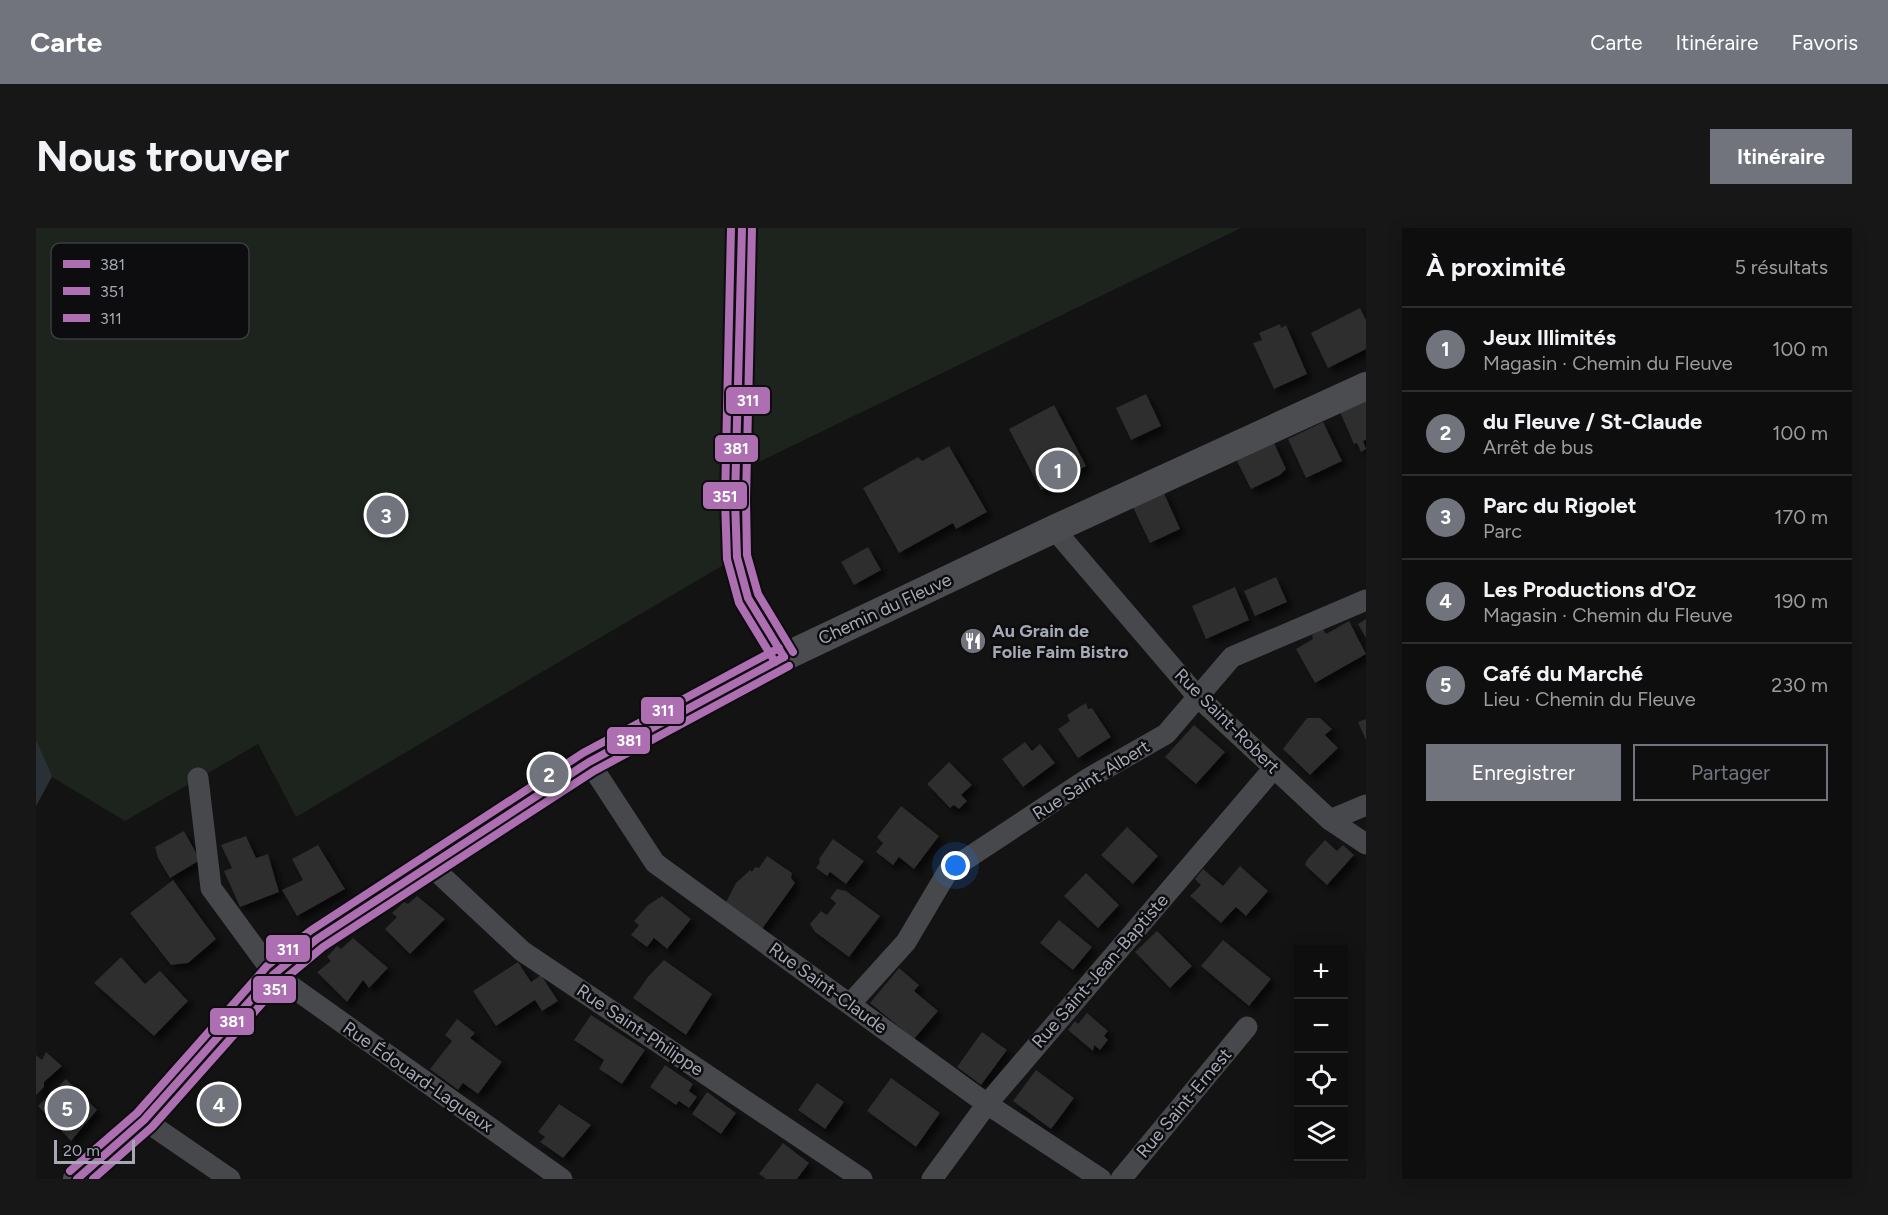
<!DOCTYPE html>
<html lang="fr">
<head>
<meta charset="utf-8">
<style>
	:root { --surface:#0e0e0e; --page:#171717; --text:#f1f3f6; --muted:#9b9c9e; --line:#2e2e2e; --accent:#71747c }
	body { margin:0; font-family:Figtree,sans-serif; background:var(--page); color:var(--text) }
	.controls { position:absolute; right:18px; bottom:18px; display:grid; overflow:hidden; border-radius:0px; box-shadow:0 3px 15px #0003 }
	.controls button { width:54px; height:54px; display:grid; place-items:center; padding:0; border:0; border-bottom:2px solid var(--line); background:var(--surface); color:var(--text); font:30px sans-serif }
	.scale { position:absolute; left:18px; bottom:15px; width:81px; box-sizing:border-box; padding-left:6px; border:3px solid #a4a9b4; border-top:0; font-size:16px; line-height:21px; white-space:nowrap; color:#a4a9b4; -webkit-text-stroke:4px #0d0d0f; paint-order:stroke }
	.you { position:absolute; left:920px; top:638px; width:21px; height:21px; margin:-15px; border:4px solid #fff; border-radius:50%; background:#1a73e8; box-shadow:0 0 0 9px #1a73e833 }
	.badge { display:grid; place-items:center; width:39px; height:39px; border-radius:50%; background:var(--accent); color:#fff; font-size:20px; font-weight:700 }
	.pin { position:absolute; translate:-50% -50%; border:3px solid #fff; box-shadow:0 2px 6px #0006 }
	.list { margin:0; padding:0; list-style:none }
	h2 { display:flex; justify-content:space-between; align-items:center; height:78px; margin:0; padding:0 24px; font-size:26px }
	h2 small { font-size:20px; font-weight:400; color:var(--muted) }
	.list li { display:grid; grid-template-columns:39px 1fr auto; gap:18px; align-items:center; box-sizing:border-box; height:84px; padding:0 24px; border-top:2px solid var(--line) }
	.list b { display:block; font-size:22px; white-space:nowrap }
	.list p { margin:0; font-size:20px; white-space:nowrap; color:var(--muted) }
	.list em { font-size:20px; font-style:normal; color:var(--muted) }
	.actions { display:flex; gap:12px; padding:18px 24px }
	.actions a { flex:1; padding:14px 0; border:2px solid var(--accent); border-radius:0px; text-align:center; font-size:21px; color:var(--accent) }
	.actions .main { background:var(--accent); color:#fff }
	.icon { flex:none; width:33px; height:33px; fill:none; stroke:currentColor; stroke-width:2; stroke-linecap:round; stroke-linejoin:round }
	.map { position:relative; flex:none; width:1330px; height:951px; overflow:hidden; border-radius:0px }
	header { display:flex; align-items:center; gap:36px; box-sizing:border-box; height:84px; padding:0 30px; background:var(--accent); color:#fff }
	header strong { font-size:28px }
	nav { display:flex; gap:33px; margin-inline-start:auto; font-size:21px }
	.intro { display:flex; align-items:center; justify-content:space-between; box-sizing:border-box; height:144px; padding:0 36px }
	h1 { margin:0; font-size:42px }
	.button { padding:15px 27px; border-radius:0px; background:var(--accent); color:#fff; font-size:21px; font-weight:700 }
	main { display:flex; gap:36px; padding:0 36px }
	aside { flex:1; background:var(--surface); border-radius:0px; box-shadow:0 3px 15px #0003 }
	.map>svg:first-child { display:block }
	.green { fill:#1d231d }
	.water { fill:#293036 }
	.building { fill:#2d2d2e; filter:url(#shadow) }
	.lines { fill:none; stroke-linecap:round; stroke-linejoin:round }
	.lane { stroke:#47484c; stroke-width:10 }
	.street { stroke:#47484c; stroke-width:21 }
	.secondary { stroke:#4b4c50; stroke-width:28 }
	.bus-1-casing { stroke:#0d0d0f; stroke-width:12 }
	.bus-2-casing { stroke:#0d0d0f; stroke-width:12 }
	.bus-3-casing { stroke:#0d0d0f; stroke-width:12 }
	.bus-1 { stroke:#ae6eb2; stroke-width:8 }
	.bus-2 { stroke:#ae6eb2; stroke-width:8 }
	.bus-3 { stroke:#ae6eb2; stroke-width:8 }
	.labels { text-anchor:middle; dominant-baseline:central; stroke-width:5; stroke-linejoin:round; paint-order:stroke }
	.street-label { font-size:18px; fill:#a4a9b4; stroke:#0d0d0f }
	.poi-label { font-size:18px; font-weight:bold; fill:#a4a9b4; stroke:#0d0d0f; text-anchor:start }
	.key { fill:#0d0d0f; stroke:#3a3c41; stroke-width:1.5 }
	.key-label { font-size:16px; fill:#a4a9b4 }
	.line-badge { stroke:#0d0d0f; stroke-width:2 }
	.badge-label { font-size:16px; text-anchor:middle; font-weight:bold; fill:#fff }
</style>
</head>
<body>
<header>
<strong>Carte</strong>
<nav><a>Carte</a><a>Itinéraire</a><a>Favoris</a></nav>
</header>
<div class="intro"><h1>Nous trouver</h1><a class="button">Itinéraire</a></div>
<main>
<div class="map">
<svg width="1330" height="951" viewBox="0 0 1330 951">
	<defs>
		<filter id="shadow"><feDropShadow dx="5.5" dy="5.5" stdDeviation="3" flood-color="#0009"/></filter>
	</defs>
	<rect width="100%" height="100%" fill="#131313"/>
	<path class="green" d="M 0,0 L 1205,0 L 700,245 L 701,329 L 260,589 L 222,516 L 89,593 L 16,549 L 0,578 Z"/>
	<path class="water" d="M 0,512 L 16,548 L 0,578 Z"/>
	<g class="building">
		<path d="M 1324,80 L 1330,92 L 1330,121 L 1292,140 L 1275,105 Z"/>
		<path d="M 1244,96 L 1245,100 L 1250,97 L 1271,146 L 1238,161 L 1217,115 L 1226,112 L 1223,105 Z"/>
		<path d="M 1110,166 L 1125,198 L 1095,212 L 1080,180 Z"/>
		<path d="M 1330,172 L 1330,212 L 1327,213 L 1330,221 L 1325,224 L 1321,215 L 1318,216 L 1304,184 Z"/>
		<path d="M 1018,177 L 1050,238 L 1005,262 L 973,201 Z"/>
		<path d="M 1287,194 L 1306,233 L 1270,250 L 1252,211 Z"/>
		<path d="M 1237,213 L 1250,241 L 1244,247 L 1215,261 L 1200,231 Z"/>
		<path d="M 913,218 L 951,284 L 920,301 L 917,295 L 863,325 L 827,260 L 882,229 L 886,233 Z"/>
		<path d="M 1127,263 L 1144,301 L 1114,315 L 1096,277 Z"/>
		<path d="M 832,319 L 845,342 L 818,357 L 805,334 Z"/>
		<path d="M 1240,349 L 1251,374 L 1219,388 L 1208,363 Z"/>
		<path d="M 1199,359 L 1213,392 L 1170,411 L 1156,378 Z"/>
		<path d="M 1330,391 L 1330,410 L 1322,396 Z"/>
		<path d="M 1313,393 L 1330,426 L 1279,455 L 1260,421 L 1277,411 L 1276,407 L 1287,401 L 1290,406 Z"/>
		<path d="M 1050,475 L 1052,481 L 1056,480 L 1075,509 L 1042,530 L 1022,501 L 1034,493 L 1031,487 Z"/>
		<path d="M 1271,490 L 1284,490 L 1296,501 L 1289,507 L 1302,520 L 1274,547 L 1247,521 Z"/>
		<path d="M 1330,491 L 1330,512 L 1322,494 Z"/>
		<path d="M 1158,497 L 1189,524 L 1160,556 L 1129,529 Z"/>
		<path d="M 989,514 L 996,523 L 1004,516 L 1019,535 L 987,559 L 966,531 Z"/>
		<path d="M 913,534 L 936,557 L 925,567 L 931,573 L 923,581 L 918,577 L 914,580 L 891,556 Z"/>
		<path d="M 865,578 L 903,608 L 878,641 L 863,629 L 857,637 L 840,624 L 847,615 L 841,609 Z"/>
		<path d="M 1091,599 L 1122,628 L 1097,656 L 1065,627 Z"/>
		<path d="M 148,603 L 164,632 L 134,650 L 122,630 L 119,619 Z"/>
		<path d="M 210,608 L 220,630 L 232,626 L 243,664 L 204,679 L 188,643 L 196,640 L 185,617 Z"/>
		<path d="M 797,611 L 828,633 L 810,656 L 794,644 L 791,648 L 780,640 L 784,634 L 783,631 Z"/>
		<path d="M 1289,612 L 1301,623 L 1307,617 L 1318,627 L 1291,657 L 1269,637 L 1271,632 Z"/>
		<path d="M 282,617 L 309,661 L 261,688 L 246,662 L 267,652 L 256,631 Z"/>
		<path d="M 731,628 L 756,645 L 755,650 L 759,655 L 726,701 L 689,676 L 700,655 L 714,642 L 716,644 L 719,639 L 723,640 Z"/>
		<path d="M 1204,638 L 1232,663 L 1210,688 L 1200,679 L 1185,695 L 1154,668 L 1165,657 L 1159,651 L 1167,641 L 1187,658 Z"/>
		<path d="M 1050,645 L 1083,677 L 1062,700 L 1028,668 Z"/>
		<path d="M 137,652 L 180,711 L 152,735 L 135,737 L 94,685 Z"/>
		<path d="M 801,661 L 810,663 L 844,688 L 813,729 L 779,704 L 774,696 L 785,683 L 791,687 L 800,675 L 794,670 Z"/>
		<path d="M 381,668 L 409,691 L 374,726 L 349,701 L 361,689 L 356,685 L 368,674 L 372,676 Z"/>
		<path d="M 626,668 L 655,691 L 631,721 L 618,710 L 611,719 L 595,707 L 603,697 L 598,693 L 612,677 Z"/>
		<path d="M 1023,692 L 1056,719 L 1037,742 L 1004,715 Z"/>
		<path d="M 1121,703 L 1156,738 L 1134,760 L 1099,724 Z"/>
		<path d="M 317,710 L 352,740 L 333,760 L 327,752 L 311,774 L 281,744 L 295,733 L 291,729 L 301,718 L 305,721 Z"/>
		<path d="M 1187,712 L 1235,751 L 1213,778 L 1165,738 Z"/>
		<path d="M 85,729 L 109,756 L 124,743 L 152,773 L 118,808 L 58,755 Z"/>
		<path d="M 628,732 L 676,766 L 650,807 L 597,770 L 612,749 Z"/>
		<path d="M 482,734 L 495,754 L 505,747 L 522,773 L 506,783 L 499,772 L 460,798 L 437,763 Z"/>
		<path d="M 863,740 L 883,757 L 878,763 L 902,783 L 878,811 L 834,775 Z"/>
		<path d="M 1051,785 L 1072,803 L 1068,808 L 1072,812 L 1064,822 L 1058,817 L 1057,823 L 1032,802 L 1039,793 L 1042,796 Z"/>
		<path d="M 555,787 L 609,822 L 586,856 L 563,841 L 568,832 L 538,812 Z"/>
		<path d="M 421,791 L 439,805 L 434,810 L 466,834 L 442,866 L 427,855 L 422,862 L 394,841 L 416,813 L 409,807 Z"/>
		<path d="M 946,804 L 971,822 L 945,857 L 921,839 Z"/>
		<path d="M 10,824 L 26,838 L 8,854 L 8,859 L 0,867 L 0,827 L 6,832 Z"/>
		<path d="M 629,837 L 657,856 L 653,863 L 661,869 L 653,880 L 643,873 L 640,877 L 614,859 Z"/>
		<path d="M 1000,842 L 1038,870 L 1015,901 L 977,873 Z"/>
		<path d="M 855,850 L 904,885 L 880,919 L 831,883 Z"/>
		<path d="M 30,851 L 61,882 L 35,913 L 2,878 Z"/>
		<path d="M 781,855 L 808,874 L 789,901 L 762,882 Z"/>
		<path d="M 671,864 L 700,885 L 685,906 L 656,886 Z"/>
		<path d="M 523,876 L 555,897 L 527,930 L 504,914 L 509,909 L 502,904 Z"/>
		<path d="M 747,915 L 773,935 L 761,951 L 730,951 L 723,946 Z"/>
	</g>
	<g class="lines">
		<path class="lane" d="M 703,146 L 706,0"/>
		<g class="street">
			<path d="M 703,146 L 699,272 L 701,329 L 712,370 L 748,429"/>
			<path d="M 1018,301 L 1161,468 L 1294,592 L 1330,616"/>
			<path d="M 553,534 L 619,635 L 951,876 L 1065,951"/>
			<path d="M 162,550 L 175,660 L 238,746 L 526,951"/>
			<path d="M 1294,592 L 1330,577"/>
			<path d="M 395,638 L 486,723 L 826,951"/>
			<path d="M 814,776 L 870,714 L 912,643 L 1053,550 L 1130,506 L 1196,429 L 1330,372"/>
			<path d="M 108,892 L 194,951"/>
			<path d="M 896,951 L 951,876 L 1238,540"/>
			<path d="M 1085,951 L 1211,799"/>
		</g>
		<path class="secondary" d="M 41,951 L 108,892 L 238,746 L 281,711 L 553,534 L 748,429 L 1018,301 L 1330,158"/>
		<g class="bus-1-casing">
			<g id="bus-1">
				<path d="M 706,0 L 699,272 L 701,329 L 712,370 L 748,429"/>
				<path d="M 41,951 L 108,892 L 238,746 L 281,711 L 553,534 L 748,429"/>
			</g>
		</g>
		<g class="bus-2-casing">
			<g id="bus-2">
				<path d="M 695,0 L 689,272 L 691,331 L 703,375 L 739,434"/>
				<path d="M 57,951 L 116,899 L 245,754 L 287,719 L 558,543 L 753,438"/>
			</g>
		</g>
		<g class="bus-3-casing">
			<g id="bus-3">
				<path d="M 716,0 L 710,272 L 711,327 L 722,366 L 757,424"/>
				<path d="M 34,943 L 101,885 L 231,738 L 274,703 L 547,525 L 743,420"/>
			</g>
		</g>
		<use href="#bus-1" class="bus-1"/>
		<use href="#bus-2" class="bus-2"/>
		<use href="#bus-3" class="bus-3"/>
	</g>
	<defs>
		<g id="restaurant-disc" transform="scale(1.35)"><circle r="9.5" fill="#71747c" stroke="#0d0d0f"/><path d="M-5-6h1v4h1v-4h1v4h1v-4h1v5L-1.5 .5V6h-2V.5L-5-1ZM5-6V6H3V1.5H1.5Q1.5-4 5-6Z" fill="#fff"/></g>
	</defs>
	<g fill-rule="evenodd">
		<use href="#restaurant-disc" x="937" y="413"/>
	</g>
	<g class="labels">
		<g class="street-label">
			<text transform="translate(849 381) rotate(-25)">Chemin du Fleuve</text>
			<text transform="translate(1191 493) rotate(45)">Rue Saint-Robert</text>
			<text transform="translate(1055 552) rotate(-32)">Rue Saint-Albert</text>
			<text transform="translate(1064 743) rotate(-49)">Rue Saint-Jean-Baptiste</text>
			<text transform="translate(792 760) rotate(36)">Rue Saint-Claude</text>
			<text transform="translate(604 802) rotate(34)">Rue Saint-Philippe</text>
			<text transform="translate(382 849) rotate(35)">Rue Édouard-Lagueux</text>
			<text transform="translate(1148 875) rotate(-50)">Rue Saint-Ernest</text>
		</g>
		<g class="poi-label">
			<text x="956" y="403">Au Grain de<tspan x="956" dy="21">Folie Faim Bistro</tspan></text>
		</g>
	</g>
	<rect x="15" y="15" width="198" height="96" rx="9" class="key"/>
	<rect x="27" y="32" width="27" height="8" fill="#ae6eb2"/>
	<rect x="27" y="59" width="27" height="8" fill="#ae6eb2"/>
	<rect x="27" y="86" width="27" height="8" fill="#ae6eb2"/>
	<g class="key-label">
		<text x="64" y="42">381</text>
		<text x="64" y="69">351</text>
		<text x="64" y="96">311</text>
	</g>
	<g class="line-badge">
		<rect x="689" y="158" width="46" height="29" rx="6" fill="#ae6eb2"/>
		<rect x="678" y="206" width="45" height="29" rx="6" fill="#ae6eb2"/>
		<rect x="666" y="253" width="46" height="29" rx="6" fill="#ae6eb2"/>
		<rect x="604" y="468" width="45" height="29" rx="6" fill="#ae6eb2"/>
		<rect x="570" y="498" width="45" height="29" rx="6" fill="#ae6eb2"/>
		<rect x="229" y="706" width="46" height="29" rx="6" fill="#ae6eb2"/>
		<rect x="216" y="747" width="45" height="29" rx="6" fill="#ae6eb2"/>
		<rect x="173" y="779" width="46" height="29" rx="6" fill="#ae6eb2"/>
	</g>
	<g class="badge-label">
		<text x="712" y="178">311</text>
		<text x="700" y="226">381</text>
		<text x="689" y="274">351</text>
		<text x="627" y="488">311</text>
		<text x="593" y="518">381</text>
		<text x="252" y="727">311</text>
		<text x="239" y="767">351</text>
		<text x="196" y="799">381</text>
	</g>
</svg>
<div class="controls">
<button>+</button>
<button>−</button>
<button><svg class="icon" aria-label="locate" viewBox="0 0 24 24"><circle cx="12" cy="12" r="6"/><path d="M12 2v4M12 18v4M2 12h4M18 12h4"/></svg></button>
<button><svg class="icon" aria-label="layers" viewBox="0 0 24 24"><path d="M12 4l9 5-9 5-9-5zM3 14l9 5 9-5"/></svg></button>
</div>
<div class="scale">20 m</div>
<div class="you"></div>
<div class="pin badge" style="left:1022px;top:242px">1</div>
<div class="pin badge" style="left:513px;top:546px">2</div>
<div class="pin badge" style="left:350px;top:287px">3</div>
<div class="pin badge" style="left:183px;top:876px">4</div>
<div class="pin badge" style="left:31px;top:880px">5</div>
</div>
<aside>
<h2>À proximité<small>5 résultats</small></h2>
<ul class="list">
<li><span class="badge">1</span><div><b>Jeux Illimités</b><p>Magasin · Chemin du Fleuve</p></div><em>100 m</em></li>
<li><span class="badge">2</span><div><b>du Fleuve / St-Claude</b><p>Arrêt de bus</p></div><em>100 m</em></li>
<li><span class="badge">3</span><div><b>Parc du Rigolet</b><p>Parc</p></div><em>170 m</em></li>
<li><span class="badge">4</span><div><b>Les Productions d'Oz</b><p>Magasin · Chemin du Fleuve</p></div><em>190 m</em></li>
<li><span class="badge">5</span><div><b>Café du Marché</b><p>Lieu · Chemin du Fleuve</p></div><em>230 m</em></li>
</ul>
<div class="actions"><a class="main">Enregistrer</a><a>Partager</a></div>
</aside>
</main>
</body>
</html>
